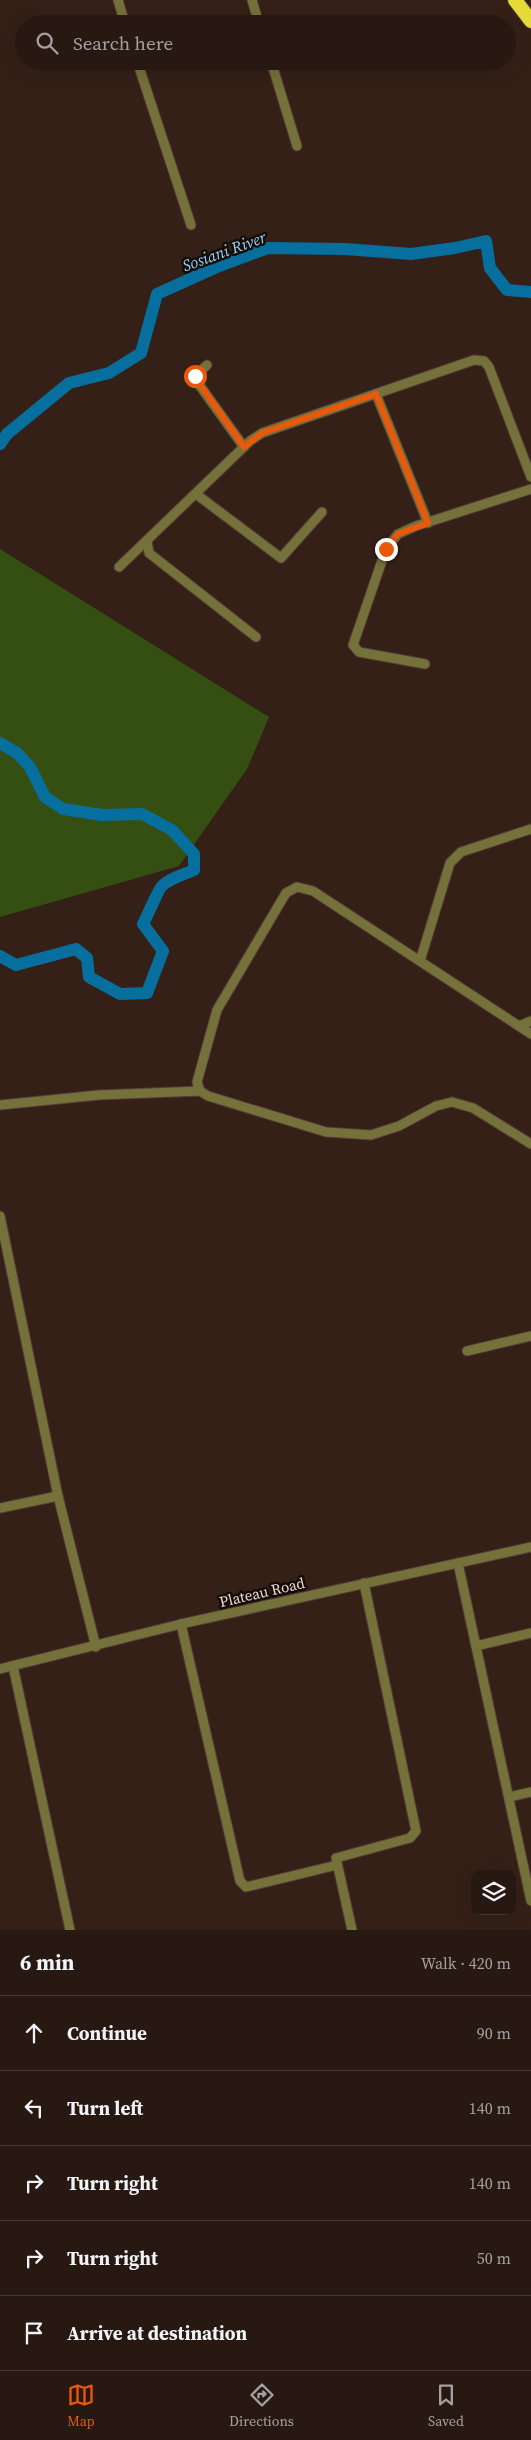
<!DOCTYPE html>
<html lang="en">
<head>
<meta charset="utf-8">
<style>
	:root { --surface:#271811; --page:#33251f; --text:#f1f3f6; --muted:#a4a09f; --line:#433731; --accent:#ea580c }
	body { margin:0; font-family:"Source Serif 4",serif; background:var(--page); color:var(--text) }
	.controls { position:absolute; right:15px; bottom:15px; display:grid; overflow:hidden; border-radius:10px; box-shadow:0 5px 20px #0002 }
	.controls button { width:45px; height:45px; display:grid; place-items:center; padding:0; border:0; border-bottom:1px solid var(--line); background:var(--surface); color:var(--text); font:25px sans-serif }
	.stop { position:absolute; width:15px; height:15px; margin:-11px; border:4px solid #ea580c; border-radius:50%; background:#fff }
	.stop.end { background:#ea580c; border-color:#fff; box-shadow:0 1px 5px #0008 }
	.list { margin:0; padding:0; list-style:none }
	h2 { display:flex; justify-content:space-between; align-items:center; height:65px; margin:0; padding:0 20px; font-size:21px }
	h2 small { font-size:16px; font-weight:400; color:var(--muted) }
	.list li { display:grid; grid-template-columns:32px 1fr auto; gap:15px; align-items:center; box-sizing:border-box; height:75px; padding:0 20px; border-top:1px solid var(--line) }
	.list b { display:block; font-size:19px; white-space:nowrap }
	.list em { font-size:16px; font-style:normal; color:var(--muted) }
	.icon { flex:none; width:28px; height:28px; fill:none; stroke:currentColor; stroke-width:2; stroke-linecap:round; stroke-linejoin:round }
	.map { position:relative; flex:none; width:531px; height:1930px; overflow:hidden }
	.search { position:absolute; background:var(--surface); box-shadow:0 5px 20px #0002; left:15px; right:15px; top:15px; height:55px; display:flex; align-items:center; gap:12px; box-sizing:border-box; padding:0 18px; border-radius:28px; color:var(--muted); font-size:19px }
	.sheet { height:440px; background:var(--surface) }
	nav { display:flex; justify-content:space-around; align-items:center; box-sizing:border-box; height:70px; border-top:1px solid var(--line); background:var(--surface); font-size:14px; color:var(--muted) }
	nav a { display:grid; justify-items:center; gap:2px }
	nav .on { color:var(--accent) }
	.map>svg:first-child { display:block }
	.green { fill:#354e11 }
	.lines { fill:none; stroke-linecap:round; stroke-linejoin:round }
	.river { stroke:#076f9d; stroke-width:12 }
	.minor-casing { stroke:#513e36; stroke-width:11 }
	.highway-casing { stroke:#513e36; stroke-width:16 }
	.minor { stroke:#75713a; stroke-width:9 }
	.highway { stroke:#e6da39; stroke-width:14 }
	.route { stroke:#ea580c; stroke-width:6 }
	.labels { text-anchor:middle; dominant-baseline:central; stroke-width:5; stroke-linejoin:round; paint-order:stroke }
	.street-label { font-size:15px; fill:#eadcd6; stroke:#150c08 }
	.water-label { font-size:16px; font-style:italic; fill:#96d4fb; stroke:#150c08 }
</style>
</head>
<body>
<div class="map">
<svg width="531" height="1930" viewBox="0 0 531 1930">
	<rect width="100%" height="100%" fill="#342017"/>
	<path class="green" d="M 0,549 L 269,717 L 247,769 L 179,866 L 0,917 Z"/>
	<g class="lines">
		<g class="river">
			<path d="M 0,444 L 7,434 L 69,383 L 109,373 L 141,353 L 157,294 L 219,266 L 268,248 L 345,249 L 411,254 L 455,248 L 486,241 L 490,268 L 507,290 L 531,292"/>
			<path d="M 0,743 L 17,753 L 30,767 L 45,797 L 63,809 L 102,815 L 142,814 L 172,830 L 194,854 L 194,870 C 183,875 170,878 162,886 C 159,888 147,917 143,924 L 163,951 L 147,993 L 120,994 L 89,977 L 87,958 L 76,949 L 16,965 L 0,956"/>
		</g>
		<g class="minor-casing">
			<g id="minor">
				<path d="M 118,0 L 125,24"/>
				<path d="M 252,0 L 259,24"/>
				<path d="M 137,61 L 191,225"/>
				<path d="M 271,61 L 297,146"/>
				<path d="M 207,365 L 195,376 L 195,379 L 244,447"/>
				<path d="M 376,394 L 428,523"/>
				<path d="M 196,494 L 281,558 L 322,512"/>
				<path d="M 147,541 L 149,553 L 256,637"/>
				<path d="M 119,567 L 250,441 L 262,433 L 474,360 L 484,361 L 489,367 L 531,477"/>
				<path d="M 425,664 L 359,652 L 353,645 L 386,549 L 398,534 L 416,526 L 531,489"/>
				<path d="M 420,961 L 450,863 L 461,852 L 531,829"/>
				<path d="M 519,1026 L 531,1021"/>
				<path d="M 200,1091 L 197,1082 L 217,1010 L 280,903 L 286,893 L 297,887 L 313,891 L 531,1034"/>
				<path d="M 0,1105 L 99,1095 L 200,1091 L 208,1096 L 326,1132 L 371,1135 L 399,1126 L 436,1106 L 452,1102 L 473,1108 L 531,1144"/>
				<path d="M 0,1216 L 58,1496"/>
				<path d="M 467,1351 L 531,1336"/>
				<path d="M 0,1508 L 58,1496 L 96,1647"/>
				<path d="M 458,1563 L 531,1901"/>
				<path d="M 181,1624 L 240,1881 L 246,1887 L 337,1865"/>
				<path d="M 476,1646 L 531,1633"/>
				<path d="M 13,1666 L 70,1930"/>
				<path d="M 0,1669 L 181,1624 L 531,1547"/>
				<path d="M 509,1797 L 531,1792"/>
				<path d="M 352,1930 L 336,1858 L 410,1838 L 416,1831 L 364,1583"/>
			</g>
		</g>
		<g class="highway-casing">
			<path id="highway" d="M 515,0 L 531,21"/>
		</g>
		<use href="#minor" class="minor"/>
		<use href="#highway" class="highway"/>
	</g>
	<g class="lines">
		<path class="route" d="M 195,376 L 198,382 L 244,447 L 262,433 L 376,394 L 428,523 L 398,534 L 386,549"/>
	</g>
	<g class="labels">
		<g class="street-label">
			<text transform="translate(262 1592) rotate(-13)">Plateau Road</text>
		</g>
		<g class="water-label">
			<text transform="translate(224 251) rotate(-20)">Sosiani River</text>
		</g>
	</g>
</svg>
<div class="controls">
<button><svg class="icon" aria-label="layers" viewBox="0 0 24 24"><path d="M12 4l9 5-9 5-9-5zM3 14l9 5 9-5"/></svg></button>
</div>
<div class="stop" style="left:195px;top:376px"></div>
<div class="stop end" style="left:386px;top:549px"></div>
<div class="search"><svg class="icon" aria-label="search" viewBox="0 0 24 24"><circle cx="10" cy="10" r="6"/><path d="M15 15l6 6"/></svg>Search here</div>
</div>
<section class="sheet">
<h2>6 min<small>Walk · 420 m</small></h2>
<ul class="list">
<li><svg class="icon" aria-label="ahead" viewBox="0 0 24 24"><path d="M12 20V5M6 11l6-6 6 6"/></svg><div><b>Continue</b></div><em>90 m</em></li>
<li><svg class="icon" aria-label="left" viewBox="0 0 24 24"><path d="M17 20v-9H6M10 6l-5 5 5 5"/></svg><div><b>Turn left</b></div><em>140 m</em></li>
<li><svg class="icon" aria-label="right" viewBox="0 0 24 24"><path d="M7 20v-9h11M14 6l5 5-5 5"/></svg><div><b>Turn right</b></div><em>140 m</em></li>
<li><svg class="icon" aria-label="right" viewBox="0 0 24 24"><path d="M7 20v-9h11M14 6l5 5-5 5"/></svg><div><b>Turn right</b></div><em>50 m</em></li>
<li><svg class="icon" aria-label="arrive" viewBox="0 0 24 24"><path d="M6 21V4h12l-3 4 3 4H6"/></svg><div><b>Arrive at destination</b></div></li>
</ul>
</section>
<nav>
<a class="on"><svg class="icon" aria-label="map" viewBox="0 0 24 24"><path d="M3 6l6-2 6 2 6-2v14l-6 2-6-2-6 2zM9 4v14M15 6v14"/></svg>Map</a>
<a><svg class="icon" aria-label="directions" viewBox="0 0 24 24"><path d="M12 3l9 9-9 9-9-9zM9 14v-3h6M13 9l2 2-2 2"/></svg>Directions</a>
<a><svg class="icon" aria-label="saved" viewBox="0 0 24 24"><path d="M7 4h10v16l-5-4-5 4z"/></svg>Saved</a>
</nav>
</body>
</html>
